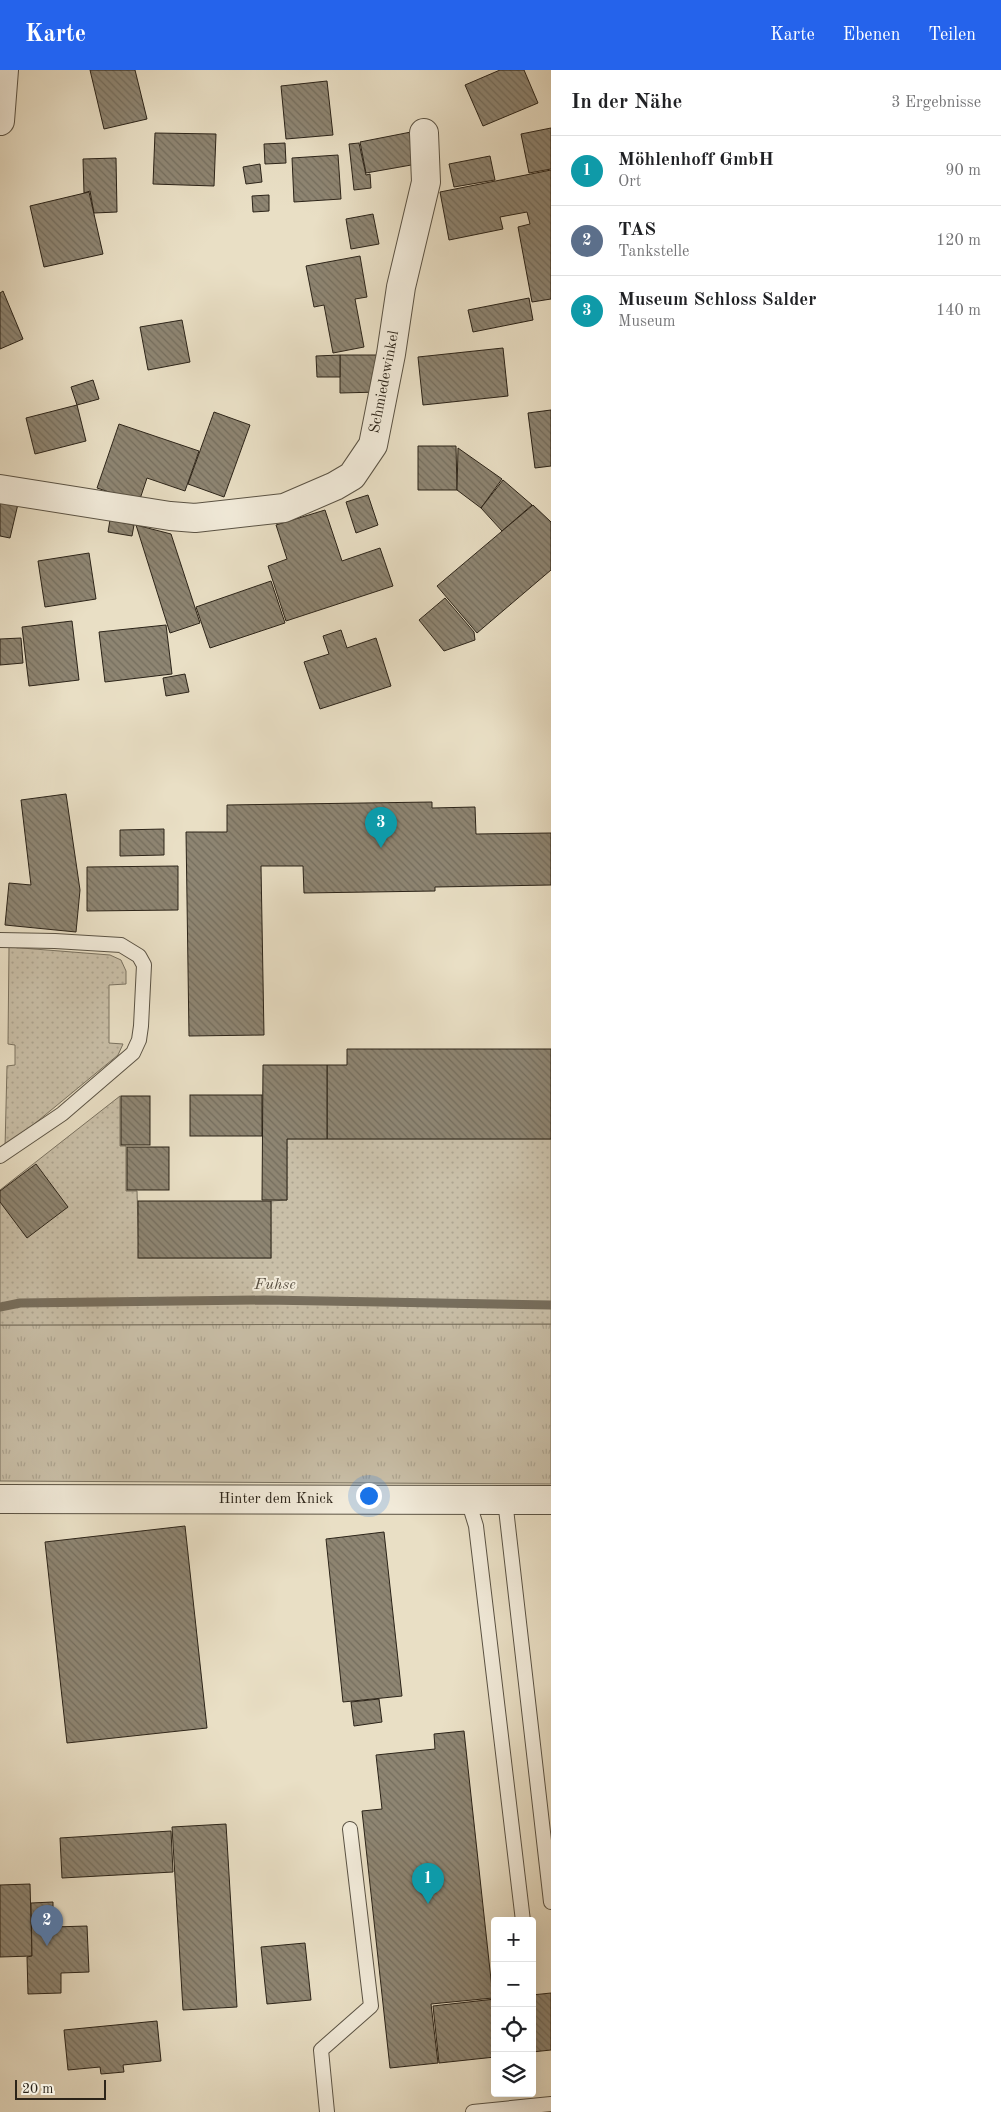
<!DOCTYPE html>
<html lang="de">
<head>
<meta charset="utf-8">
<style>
	:root { --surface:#fff; --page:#f6f6f6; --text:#202124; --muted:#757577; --line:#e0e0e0; --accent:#2563eb }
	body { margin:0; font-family:"Old Standard TT",serif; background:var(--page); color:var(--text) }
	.controls { position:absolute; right:15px; bottom:15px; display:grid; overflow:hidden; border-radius:5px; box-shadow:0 5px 20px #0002 }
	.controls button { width:45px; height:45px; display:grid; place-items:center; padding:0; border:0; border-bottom:1px solid var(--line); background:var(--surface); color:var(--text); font:25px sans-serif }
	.scale { position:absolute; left:15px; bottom:12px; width:91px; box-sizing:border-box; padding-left:5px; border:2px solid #2c2419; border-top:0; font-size:14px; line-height:18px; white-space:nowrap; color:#2c2419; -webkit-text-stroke:4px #f1ead9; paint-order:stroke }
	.you { position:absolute; left:368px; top:1425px; width:18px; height:18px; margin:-12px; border:4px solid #fff; border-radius:50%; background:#1a73e8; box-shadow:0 0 0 8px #1a73e833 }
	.badge { display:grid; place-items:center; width:32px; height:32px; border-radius:50%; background:var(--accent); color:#fff; font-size:16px; font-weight:700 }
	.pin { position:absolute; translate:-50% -41px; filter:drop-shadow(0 1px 2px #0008) }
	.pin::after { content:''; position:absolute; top:26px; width:18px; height:15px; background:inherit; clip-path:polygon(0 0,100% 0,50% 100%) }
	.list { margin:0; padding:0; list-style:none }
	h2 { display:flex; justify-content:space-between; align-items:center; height:65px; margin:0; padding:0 20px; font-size:21px }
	h2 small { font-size:16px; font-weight:400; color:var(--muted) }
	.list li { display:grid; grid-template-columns:32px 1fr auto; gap:15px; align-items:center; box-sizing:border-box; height:70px; padding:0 20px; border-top:1px solid var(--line) }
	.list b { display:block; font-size:19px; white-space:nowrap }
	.list p { margin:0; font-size:16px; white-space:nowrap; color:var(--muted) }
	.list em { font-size:16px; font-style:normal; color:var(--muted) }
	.icon { flex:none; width:28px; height:28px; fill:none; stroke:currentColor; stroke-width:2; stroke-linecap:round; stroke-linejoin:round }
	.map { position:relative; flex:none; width:551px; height:2042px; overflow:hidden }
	header { display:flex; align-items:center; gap:30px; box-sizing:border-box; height:70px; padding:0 25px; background:var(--accent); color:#fff }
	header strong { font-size:24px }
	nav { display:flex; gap:28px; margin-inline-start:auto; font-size:18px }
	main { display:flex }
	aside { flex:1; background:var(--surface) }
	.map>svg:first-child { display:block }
	.grass { fill:url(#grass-tufts); stroke:#7a7260 }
	.park { fill:url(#park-dots); stroke:#7a7260 }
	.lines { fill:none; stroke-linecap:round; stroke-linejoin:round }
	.stream { stroke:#776e5d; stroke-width:9 }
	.building { fill:url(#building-back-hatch); stroke:#2c2419 }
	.lane-casing { stroke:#5b5344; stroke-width:16 }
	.street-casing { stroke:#5b5344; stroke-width:30 }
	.lane { stroke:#f1ead9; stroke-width:14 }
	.street { stroke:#f1ead9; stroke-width:28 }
	.labels { text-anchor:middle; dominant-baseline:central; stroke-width:4; stroke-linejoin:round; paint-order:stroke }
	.street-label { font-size:15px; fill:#2c2419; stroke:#f1ead9 }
	.water-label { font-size:16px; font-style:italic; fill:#584f41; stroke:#f1ead9 }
</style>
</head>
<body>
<header>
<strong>Karte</strong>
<nav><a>Karte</a><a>Ebenen</a><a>Teilen</a></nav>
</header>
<main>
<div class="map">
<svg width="551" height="2042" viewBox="0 0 551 2042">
	<defs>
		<pattern id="grass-tufts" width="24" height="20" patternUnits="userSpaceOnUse" patternTransform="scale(1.25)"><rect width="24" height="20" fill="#c9bfa8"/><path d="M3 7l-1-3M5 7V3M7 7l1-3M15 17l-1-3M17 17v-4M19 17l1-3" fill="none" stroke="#ada490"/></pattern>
		<pattern id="park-dots" width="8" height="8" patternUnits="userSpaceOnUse" patternTransform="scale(1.25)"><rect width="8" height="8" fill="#c9bfa8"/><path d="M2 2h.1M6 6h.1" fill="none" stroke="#ada490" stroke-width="1.8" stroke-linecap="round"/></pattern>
		<pattern id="building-back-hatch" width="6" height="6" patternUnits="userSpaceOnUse" patternTransform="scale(1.25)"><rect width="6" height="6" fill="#8e8572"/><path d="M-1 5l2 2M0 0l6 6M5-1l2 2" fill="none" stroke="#746d5d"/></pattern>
	</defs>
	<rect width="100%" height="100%" fill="#e9dfc5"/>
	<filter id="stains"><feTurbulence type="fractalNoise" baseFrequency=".004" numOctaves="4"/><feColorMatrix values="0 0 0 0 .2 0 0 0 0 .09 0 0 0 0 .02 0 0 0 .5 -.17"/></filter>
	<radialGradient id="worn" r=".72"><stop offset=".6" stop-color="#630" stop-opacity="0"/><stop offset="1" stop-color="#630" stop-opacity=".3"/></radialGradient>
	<path class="grass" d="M 551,1254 L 551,1414 L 0,1411 L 0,1255 Z"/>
	<g class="park">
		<path d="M 9,877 L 110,885 L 121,890 L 126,901 L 126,914 L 109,915 L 109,973 L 123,974 L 118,985 L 5,1078 L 7,996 L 15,995 L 15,975 L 8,974 Z"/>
		<path d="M 120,1026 L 120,1076 L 126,1076 L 126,1121 L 137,1121 L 139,1188 L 271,1188 L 271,1131 L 287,1130 L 287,1069 L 551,1069 L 551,1254 L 0,1255 L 0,1120 Z"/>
	</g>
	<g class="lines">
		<path class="stream" d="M 0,1237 L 20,1233 L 265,1230 L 551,1235"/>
	</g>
	<g class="building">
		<path d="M 90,0 L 135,0 L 147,49 L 104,59 Z"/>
		<path d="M 500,0 L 524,0 L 538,33 L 483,56 L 465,15 Z"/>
		<path d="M 327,11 L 333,65 L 286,69 L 281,16 Z"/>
		<path d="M 551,58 L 551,99 L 529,103 L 521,64 Z"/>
		<path d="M 411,62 L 417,94 L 366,103 L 360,72 Z"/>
		<path d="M 155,63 L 216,64 L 214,116 L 153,114 Z"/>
		<path d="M 285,73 L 286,93 L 265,94 L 264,74 Z"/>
		<path d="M 359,73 L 366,105 L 370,104 L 371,118 L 354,120 L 349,74 Z"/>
		<path d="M 338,85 L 341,129 L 294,132 L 292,88 Z"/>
		<path d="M 490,86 L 495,110 L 454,117 L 449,94 Z"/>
		<path d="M 116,88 L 117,142 L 94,143 L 90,121 L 84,123 L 83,89 Z"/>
		<path d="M 260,94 L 262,112 L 246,114 L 243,97 Z"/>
		<path d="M 551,100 L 551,229 L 532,232 L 518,157 L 530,154 L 527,142 L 500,147 L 503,159 L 449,170 L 440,122 Z"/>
		<path d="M 89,122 L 103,184 L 44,197 L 30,136 Z"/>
		<path d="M 269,125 L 269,141 L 253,142 L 252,126 Z"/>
		<path d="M 373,144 L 379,174 L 351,179 L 346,149 Z"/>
		<path d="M 360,186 L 367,227 L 355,229 L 364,277 L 333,283 L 324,235 L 314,237 L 306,196 Z"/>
		<path d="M 3,221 L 23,269 L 0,279 L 0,223 Z"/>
		<path d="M 529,228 L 533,250 L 473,262 L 468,240 Z"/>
		<path d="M 182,250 L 190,292 L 148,300 L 140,257 Z"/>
		<path d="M 503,278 L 508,326 L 423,335 L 418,287 Z"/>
		<path d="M 340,285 L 380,285 L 380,322 L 340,323 Z"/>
		<path d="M 340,285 L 340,307 L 317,307 L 316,286 Z"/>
		<path d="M 93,310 L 99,329 L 77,335 L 71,317 Z"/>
		<path d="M 77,335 L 86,371 L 35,384 L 26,348 Z"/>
		<path d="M 551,340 L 551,396 L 535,398 L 528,343 Z"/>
		<path d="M 214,342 L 250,355 L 224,427 L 188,414 Z"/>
		<path d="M 119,354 L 199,381 L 185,421 L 147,408 L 139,432 L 97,418 Z"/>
		<path d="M 418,376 L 456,376 L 457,420 L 418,420 Z"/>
		<path d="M 458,378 L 502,409 L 481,438 L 457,420 Z"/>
		<path d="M 503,410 L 532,435 L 502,461 L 481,438 Z"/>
		<path d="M 368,425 L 378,455 L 356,463 L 346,432 Z"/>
		<path d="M 0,430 L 18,434 L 10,468 L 0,466 Z"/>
		<path d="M 533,435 L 551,452 L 551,500 L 477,563 L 437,516 Z"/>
		<path d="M 325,440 L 342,491 L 380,478 L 393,516 L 286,551 L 268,496 L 287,489 L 276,455 Z"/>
		<path d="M 110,450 L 134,455 L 132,466 L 108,462 Z"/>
		<path d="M 136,455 L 171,464 L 200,553 L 170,563 Z"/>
		<path d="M 89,483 L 96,529 L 45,537 L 38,491 Z"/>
		<path d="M 271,511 L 285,553 L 210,578 L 196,537 Z"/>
		<path d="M 445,528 L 474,562 L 475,570 L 444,581 L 419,550 Z"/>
		<path d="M 72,551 L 79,610 L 29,616 L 22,557 Z"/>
		<path d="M 166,555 L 172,604 L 105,612 L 99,562 Z"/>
		<path d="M 341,560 L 347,578 L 376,568 L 391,616 L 320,639 L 304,592 L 329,584 L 323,566 Z"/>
		<path d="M 21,568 L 23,593 L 0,595 L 0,569 Z"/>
		<path d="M 185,604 L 189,622 L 166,626 L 163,608 Z"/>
		<path d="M 66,724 L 80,820 L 76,862 L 5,855 L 9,813 L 31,815 L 21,730 Z"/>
		<path d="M 432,732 L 432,738 L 475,737 L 476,764 L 551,763 L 551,815 L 435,817 L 435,821 L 304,823 L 303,796 L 261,796 L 264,965 L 189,966 L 186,762 L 227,762 L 227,735 Z"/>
		<path d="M 164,759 L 164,785 L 120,786 L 120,760 Z"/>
		<path d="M 178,796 L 178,840 L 87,841 L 87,797 Z"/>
		<path d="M 347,979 L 551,979 L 551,1069 L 327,1069 L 327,995 L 347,995 Z"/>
		<path d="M 263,995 L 327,995 L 327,1069 L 287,1069 L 287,1130 L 262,1130 Z"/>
		<rect x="190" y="1025" width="72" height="41"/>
		<rect x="121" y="1026" width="29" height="49"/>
		<rect x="127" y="1077" width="42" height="43"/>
		<path d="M 36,1094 L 68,1137 L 27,1168 L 0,1132 L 0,1121 Z"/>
		<rect x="138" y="1131" width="133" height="57"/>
		<path d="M 185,1456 L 207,1658 L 67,1673 L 45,1472 Z"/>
		<path d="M 384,1462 L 402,1626 L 343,1632 L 326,1469 Z"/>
		<path d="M 379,1629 L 382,1652 L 354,1656 L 351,1632 Z"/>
		<path d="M 464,1661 L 493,1928 L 431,1934 L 438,1993 L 390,1998 L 362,1741 L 382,1739 L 376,1685 L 435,1679 L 434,1664 Z"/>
		<path d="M 226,1754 L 237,1937 L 183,1940 L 172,1757 Z"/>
		<path d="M 171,1761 L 173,1802 L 62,1808 L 60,1768 Z"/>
		<path d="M 30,1814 L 32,1886 L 0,1887 L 0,1815 Z"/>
		<path d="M 53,1832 L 53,1857 L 87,1856 L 89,1902 L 61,1903 L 61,1923 L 28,1924 L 27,1887 L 32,1886 L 31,1833 Z"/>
		<path d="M 305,1873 L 311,1930 L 267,1934 L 261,1877 Z"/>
		<path d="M 551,1923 L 551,1980 L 532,1982 L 532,1925 Z"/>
		<path d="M 495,1929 L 495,1987 L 439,1993 L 433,1936 Z"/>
		<path d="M 157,1951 L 161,1991 L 123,1995 L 124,2002 L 101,2004 L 100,1997 L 68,2000 L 64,1960 Z"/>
	</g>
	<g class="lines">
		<g class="lane-casing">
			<g id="lane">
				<path d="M 0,870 L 55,871 L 121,875 L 139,886 L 144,895 L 141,956 L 139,970 L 133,983 L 62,1044 L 0,1086"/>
				<path d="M 468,1430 L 476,1456 L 523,1851"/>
				<path d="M 505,1430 L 551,1832"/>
				<path d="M 327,2042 L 321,1980 L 371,1936 L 350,1759"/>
				<path d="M 473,2042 L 551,2034"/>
			</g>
		</g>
		<g class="street-casing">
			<g id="street">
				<path d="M 0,51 L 4,0"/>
				<path d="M 0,419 L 170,446 L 195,448 L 284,438 L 335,416 L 352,406 L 373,375 L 391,284 L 401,217 L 426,112 L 424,63"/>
				<path d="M 0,1429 L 551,1430"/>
			</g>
		</g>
		<use href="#lane" class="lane"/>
		<use href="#street" class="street"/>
	</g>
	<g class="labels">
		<g class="street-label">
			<text transform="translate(385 312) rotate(-79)">Schmiedewinkel</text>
			<text x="276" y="1429">Hinter dem Knick</text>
		</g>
		<g class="water-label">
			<text x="275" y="1215">Fuhse</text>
		</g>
	</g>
	<rect width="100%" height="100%" filter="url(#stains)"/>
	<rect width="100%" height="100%" fill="url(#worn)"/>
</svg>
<div class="controls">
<button>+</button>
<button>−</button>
<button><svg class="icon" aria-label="locate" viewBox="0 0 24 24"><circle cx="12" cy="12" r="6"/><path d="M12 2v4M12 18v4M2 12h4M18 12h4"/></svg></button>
<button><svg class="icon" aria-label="layers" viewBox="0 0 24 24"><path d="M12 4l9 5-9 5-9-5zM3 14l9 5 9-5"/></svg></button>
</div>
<div class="scale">20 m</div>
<div class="you"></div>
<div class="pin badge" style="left:428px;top:1834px;background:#0f9aa8">1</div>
<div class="pin badge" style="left:47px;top:1876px;background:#5c6f8a">2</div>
<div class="pin badge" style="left:381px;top:778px;background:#0f9aa8">3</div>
</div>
<aside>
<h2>In der Nähe<small>3 Ergebnisse</small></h2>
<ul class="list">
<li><span class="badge" style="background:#0f9aa8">1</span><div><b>Möhlenhoff GmbH</b><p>Ort</p></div><em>90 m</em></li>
<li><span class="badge" style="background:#5c6f8a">2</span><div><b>TAS</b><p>Tankstelle</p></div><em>120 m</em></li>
<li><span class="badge" style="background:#0f9aa8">3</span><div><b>Museum Schloss Salder</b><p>Museum</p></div><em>140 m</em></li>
</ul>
</aside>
</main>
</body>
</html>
